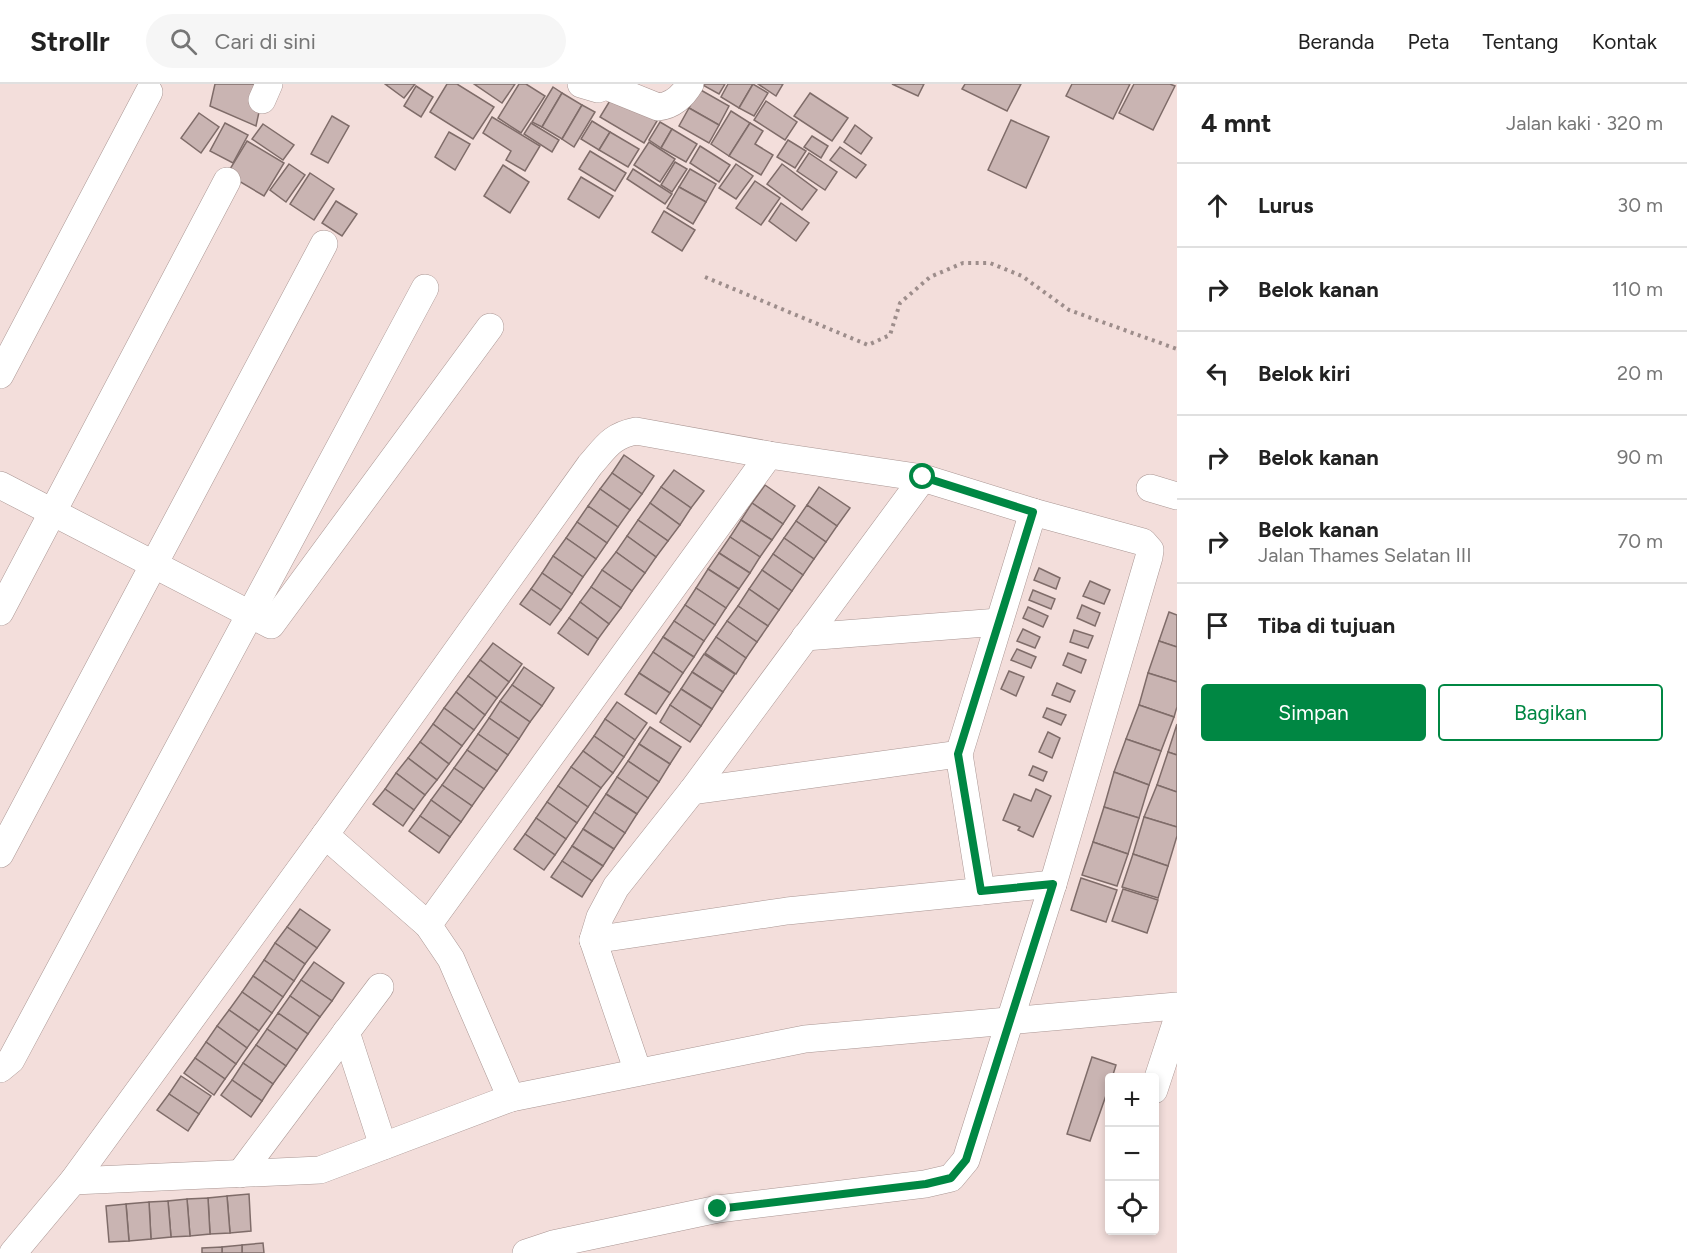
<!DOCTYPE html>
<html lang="id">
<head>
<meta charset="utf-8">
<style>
	:root { --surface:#fff; --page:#f6f6f6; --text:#222; --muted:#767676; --line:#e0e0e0; --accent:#008743 }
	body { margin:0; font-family:Figtree,sans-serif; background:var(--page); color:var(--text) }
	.controls { position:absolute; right:18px; bottom:18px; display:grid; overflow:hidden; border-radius:6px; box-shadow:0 3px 9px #0003 }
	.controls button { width:54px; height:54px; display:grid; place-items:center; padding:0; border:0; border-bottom:2px solid var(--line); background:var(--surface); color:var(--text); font:30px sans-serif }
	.stop { position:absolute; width:18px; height:18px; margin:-14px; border:4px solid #008743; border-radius:50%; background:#fff }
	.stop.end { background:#008743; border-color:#fff; box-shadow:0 2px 6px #0008 }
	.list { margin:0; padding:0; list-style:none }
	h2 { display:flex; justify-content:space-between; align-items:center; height:78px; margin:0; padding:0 24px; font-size:26px }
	h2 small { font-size:20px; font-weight:400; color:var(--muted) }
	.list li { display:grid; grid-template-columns:39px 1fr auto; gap:18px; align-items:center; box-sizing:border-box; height:84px; padding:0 24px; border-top:2px solid var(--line) }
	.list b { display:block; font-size:22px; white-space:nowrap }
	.list p { margin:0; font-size:20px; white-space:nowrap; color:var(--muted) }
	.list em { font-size:20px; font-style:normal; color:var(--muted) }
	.actions { display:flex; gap:12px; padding:18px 24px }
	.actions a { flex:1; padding:14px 0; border:2px solid var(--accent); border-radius:6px; text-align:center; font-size:21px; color:var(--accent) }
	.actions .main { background:var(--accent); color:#fff }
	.icon { flex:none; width:33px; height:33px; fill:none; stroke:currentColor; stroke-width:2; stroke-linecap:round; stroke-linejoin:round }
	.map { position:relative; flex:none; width:1177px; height:1169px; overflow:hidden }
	header { display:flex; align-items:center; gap:36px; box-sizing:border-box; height:84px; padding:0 30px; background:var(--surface); border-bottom:2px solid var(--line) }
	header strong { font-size:28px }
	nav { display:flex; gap:33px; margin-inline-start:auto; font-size:21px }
	.search { width:420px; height:54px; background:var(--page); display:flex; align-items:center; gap:15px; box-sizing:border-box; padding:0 21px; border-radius:33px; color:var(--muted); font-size:22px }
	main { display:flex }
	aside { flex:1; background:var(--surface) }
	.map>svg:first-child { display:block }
	.building { fill:#c9b4b2; stroke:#7f6c69; stroke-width:1.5 }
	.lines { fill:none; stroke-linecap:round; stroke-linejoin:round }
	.minor-casing { stroke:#aa9693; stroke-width:28 }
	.path { stroke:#9d8d8b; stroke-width:4; stroke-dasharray:3 4.5; stroke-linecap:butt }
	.minor { stroke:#fff; stroke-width:27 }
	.route { stroke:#008743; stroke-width:8 }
</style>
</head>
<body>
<header>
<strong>Strollr</strong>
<div class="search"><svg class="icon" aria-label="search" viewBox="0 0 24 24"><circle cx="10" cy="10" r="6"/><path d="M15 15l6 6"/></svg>Cari di sini</div>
<nav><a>Beranda</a><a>Peta</a><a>Tentang</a><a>Kontak</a></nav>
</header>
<main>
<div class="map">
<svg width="1177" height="1169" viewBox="0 0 1177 1169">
	<rect width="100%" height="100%" fill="#f3dedb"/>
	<g class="building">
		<path d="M 215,0 L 253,0 L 264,5 L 256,42 L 210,22 Z"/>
		<path d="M 385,0 L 415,0 L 404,14 Z"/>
		<path d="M 447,0 L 457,0 L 494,23 L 473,55 L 430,28 Z"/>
		<path d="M 474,0 L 515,0 L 502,19 Z"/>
		<path d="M 519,0 L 526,0 L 545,12 L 521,49 L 498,34 Z"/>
		<path d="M 701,0 L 725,0 L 719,10 Z"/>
		<path d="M 728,0 L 753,0 L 739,24 L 721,13 Z"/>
		<path d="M 753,0 L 768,9 L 754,32 L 739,24 Z"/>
		<path d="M 758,0 L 783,0 L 776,12 Z"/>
		<path d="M 892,0 L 924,0 L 918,12 Z"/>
		<path d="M 965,0 L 1021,0 L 1007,27 L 962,5 Z"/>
		<path d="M 1072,0 L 1130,0 L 1113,35 L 1066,12 Z"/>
		<path d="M 1134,0 L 1170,0 L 1175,2 L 1153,46 L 1119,29 Z"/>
		<path d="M 416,2 L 433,13 L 421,33 L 404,22 Z"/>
		<path d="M 553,3 L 562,9 L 542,43 L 532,38 Z"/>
		<path d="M 699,5 L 729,22 L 719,41 L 689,24 Z"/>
		<path d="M 562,9 L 582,21 L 562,55 L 542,43 Z"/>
		<path d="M 810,9 L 848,34 L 832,57 L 794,32 Z"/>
		<path d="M 614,10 L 657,37 L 644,59 L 600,33 Z"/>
		<path d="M 766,17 L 797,38 L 785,56 L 754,36 Z"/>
		<path d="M 582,21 L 595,28 L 574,63 L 562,55 Z"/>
		<path d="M 689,24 L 719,41 L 709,59 L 679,42 Z"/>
		<path d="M 731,27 L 750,39 L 729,72 L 711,60 Z"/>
		<path d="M 199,29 L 219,43 L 201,69 L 181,54 Z"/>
		<path d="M 332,32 L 349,42 L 328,79 L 311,70 Z"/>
		<path d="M 492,33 L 540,62 L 525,87 L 506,76 L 511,67 L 483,49 Z"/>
		<path d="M 1011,36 L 1049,53 L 1026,104 L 988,86 Z"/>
		<path d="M 592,37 L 610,48 L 599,66 L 581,55 Z"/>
		<path d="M 660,38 L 672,45 L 661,64 L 649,56 Z"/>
		<path d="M 225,39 L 248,51 L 233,79 L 210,67 Z"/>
		<path d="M 531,39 L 559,56 L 552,68 L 524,50 Z"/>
		<path d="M 750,39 L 763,47 L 755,60 L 773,71 L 761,91 L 729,72 Z"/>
		<path d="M 263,40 L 294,61 L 283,76 L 252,55 Z"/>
		<path d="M 855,41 L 872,54 L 861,70 L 844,58 Z"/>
		<path d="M 672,45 L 697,60 L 686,78 L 661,64 Z"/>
		<path d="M 449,48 L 470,60 L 455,86 L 435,73 Z"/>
		<path d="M 610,48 L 639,65 L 628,83 L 599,66 Z"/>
		<path d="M 812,52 L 828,62 L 821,74 L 804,63 Z"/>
		<path d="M 788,56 L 806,67 L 795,84 L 777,73 Z"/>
		<path d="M 247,57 L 284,79 L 264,112 L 227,90 Z"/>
		<path d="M 649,58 L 675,75 L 660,98 L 634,81 Z"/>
		<path d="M 700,62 L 730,81 L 719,98 L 690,79 Z"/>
		<path d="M 840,63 L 866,81 L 856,94 L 830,76 Z"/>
		<path d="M 590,67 L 626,89 L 615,107 L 579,85 Z"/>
		<path d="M 809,69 L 837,88 L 825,106 L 797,87 Z"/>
		<path d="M 675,78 L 687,85 L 672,108 L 661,101 Z"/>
		<path d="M 289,80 L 305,91 L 286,118 L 270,106 Z"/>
		<path d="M 736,80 L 753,92 L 736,115 L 719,104 Z"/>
		<path d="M 782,80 L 817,106 L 802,126 L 767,100 Z"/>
		<path d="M 503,81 L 529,98 L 510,129 L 484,112 Z"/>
		<path d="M 633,85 L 672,110 L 665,120 L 627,95 Z"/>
		<path d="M 690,85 L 716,100 L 706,118 L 679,103 Z"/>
		<path d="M 310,89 L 334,105 L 314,136 L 290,120 Z"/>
		<path d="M 581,93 L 613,112 L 599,134 L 568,115 Z"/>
		<path d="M 755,97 L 780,114 L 761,141 L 736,124 Z"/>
		<path d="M 679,103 L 706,118 L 693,140 L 667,124 Z"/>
		<path d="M 336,117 L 357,130 L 342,152 L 322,139 Z"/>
		<path d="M 781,119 L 809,139 L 796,157 L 769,137 Z"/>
		<path d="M 664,127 L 695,146 L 682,167 L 652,148 Z"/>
		<path d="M 624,371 L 654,392 L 642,410 L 612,389 Z"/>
		<path d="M 674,386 L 704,407 L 691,424 L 661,403 Z"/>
		<path d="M 612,389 L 642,410 L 630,426 L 600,405 Z"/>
		<path d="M 765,401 L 795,422 L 783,440 L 752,419 Z"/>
		<path d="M 661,403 L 691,424 L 680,441 L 650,419 Z"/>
		<path d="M 819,403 L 850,424 L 837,442 L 807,421 Z"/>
		<path d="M 600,405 L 630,426 L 618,443 L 588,422 Z"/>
		<path d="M 650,419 L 680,441 L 668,457 L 638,436 Z"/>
		<path d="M 752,419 L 783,440 L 772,456 L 741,436 Z"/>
		<path d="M 807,421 L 837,442 L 826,458 L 796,437 Z"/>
		<path d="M 588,422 L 618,443 L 607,459 L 577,438 Z"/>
		<path d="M 638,436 L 668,457 L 656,473 L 627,452 Z"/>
		<path d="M 741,436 L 772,456 L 760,473 L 730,453 Z"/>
		<path d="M 796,437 L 826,458 L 814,475 L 784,454 Z"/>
		<path d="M 577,438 L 607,459 L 596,475 L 566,454 Z"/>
		<path d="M 627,452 L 656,473 L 645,489 L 616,468 Z"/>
		<path d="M 730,453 L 760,473 L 750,489 L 719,469 Z"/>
		<path d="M 566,454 L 596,475 L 583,493 L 553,472 Z"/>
		<path d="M 784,454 L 814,475 L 803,491 L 773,470 Z"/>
		<path d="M 616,468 L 645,489 L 632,507 L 602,486 Z"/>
		<path d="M 719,469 L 750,489 L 739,505 L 708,485 Z"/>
		<path d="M 773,470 L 803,491 L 792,507 L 762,486 Z"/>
		<path d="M 553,472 L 583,493 L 572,510 L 542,489 Z"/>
		<path d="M 1039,484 L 1060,494 L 1056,505 L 1034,496 Z"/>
		<path d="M 708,485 L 739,505 L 726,524 L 696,504 Z"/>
		<path d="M 602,486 L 632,507 L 621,524 L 591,503 Z"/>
		<path d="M 762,486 L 792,507 L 779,526 L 749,505 Z"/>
		<path d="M 542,489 L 572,510 L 561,526 L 531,505 Z"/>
		<path d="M 1090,497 L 1110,506 L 1104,520 L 1083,512 Z"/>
		<path d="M 591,503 L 621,524 L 609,540 L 580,518 Z"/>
		<path d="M 696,504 L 726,524 L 715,541 L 685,521 Z"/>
		<path d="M 531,505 L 561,526 L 550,541 L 520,520 Z"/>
		<path d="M 749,505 L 779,526 L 768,542 L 738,522 Z"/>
		<path d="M 1033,506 L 1055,515 L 1051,525 L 1029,516 Z"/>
		<path d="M 580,518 L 609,540 L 598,555 L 569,534 Z"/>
		<path d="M 685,521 L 715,541 L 704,557 L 674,537 Z"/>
		<path d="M 1082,521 L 1100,529 L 1095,542 L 1077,534 Z"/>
		<path d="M 738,522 L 768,542 L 757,558 L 727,537 Z"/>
		<path d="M 1028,523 L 1048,532 L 1043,543 L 1023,534 Z"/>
		<path d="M 1169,528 L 1177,531 L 1177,563 L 1159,557 Z"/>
		<path d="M 569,534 L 598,555 L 588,571 L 558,549 Z"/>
		<path d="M 674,537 L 704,557 L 694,573 L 663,553 Z"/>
		<path d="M 727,537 L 757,558 L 746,574 L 716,553 Z"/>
		<path d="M 1023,545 L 1040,553 L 1035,564 L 1017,557 Z"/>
		<path d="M 1074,546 L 1093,552 L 1088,564 L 1070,558 Z"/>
		<path d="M 663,553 L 694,573 L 683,589 L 653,568 Z"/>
		<path d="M 716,553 L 746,574 L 736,590 L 705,569 Z"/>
		<path d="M 1159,557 L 1177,563 L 1177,598 L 1148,589 Z"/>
		<path d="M 493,559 L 522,580 L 509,598 L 480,576 Z"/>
		<path d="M 1017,565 L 1036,573 L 1031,584 L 1011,576 Z"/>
		<path d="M 653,568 L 683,589 L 670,609 L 639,589 Z"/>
		<path d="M 1068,569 L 1086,576 L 1081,589 L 1063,581 Z"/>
		<path d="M 704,570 L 735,590 L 723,608 L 692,588 Z"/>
		<path d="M 480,576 L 509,598 L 497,614 L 468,592 Z"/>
		<path d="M 524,583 L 554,604 L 542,622 L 512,601 Z"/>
		<path d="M 1009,587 L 1024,593 L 1016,612 L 1001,605 Z"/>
		<path d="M 692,588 L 723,608 L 712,625 L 681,605 Z"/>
		<path d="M 639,589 L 670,609 L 656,630 L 625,610 Z"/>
		<path d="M 1148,589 L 1177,598 L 1177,623 L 1174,633 L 1139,621 Z"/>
		<path d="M 468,592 L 497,614 L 485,631 L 456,608 Z"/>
		<path d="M 1057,599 L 1075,607 L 1070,618 L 1052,611 Z"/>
		<path d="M 512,601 L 542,622 L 530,638 L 500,617 Z"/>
		<path d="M 681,605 L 712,625 L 701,642 L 670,621 Z"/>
		<path d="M 456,608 L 485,631 L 474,646 L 444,624 Z"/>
		<path d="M 500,617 L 530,638 L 519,655 L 489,634 Z"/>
		<path d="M 617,618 L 647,639 L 635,656 L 605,635 Z"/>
		<path d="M 670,621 L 701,642 L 690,658 L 660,638 Z"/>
		<path d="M 1139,621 L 1174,633 L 1161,667 L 1126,655 Z"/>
		<path d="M 444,624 L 474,646 L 462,662 L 433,640 Z"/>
		<path d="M 1047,624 L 1066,631 L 1061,641 L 1043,633 Z"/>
		<path d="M 489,634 L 519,655 L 508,671 L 478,650 Z"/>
		<path d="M 605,635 L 635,656 L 624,673 L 594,652 Z"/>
		<path d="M 433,640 L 462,662 L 449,680 L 420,658 Z"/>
		<path d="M 1177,640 L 1177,671 L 1168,668 Z"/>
		<path d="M 650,643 L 681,663 L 670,680 L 639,660 Z"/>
		<path d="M 1048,648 L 1060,654 L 1052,674 L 1039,668 Z"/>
		<path d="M 478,650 L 508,671 L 497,687 L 467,666 Z"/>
		<path d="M 594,652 L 624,673 L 613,689 L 583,667 Z"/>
		<path d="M 1126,655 L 1161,667 L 1149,701 L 1114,688 Z"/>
		<path d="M 420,658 L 449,680 L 437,696 L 408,674 Z"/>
		<path d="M 639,660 L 670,680 L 659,698 L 628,677 Z"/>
		<path d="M 467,666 L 497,687 L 484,705 L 454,684 Z"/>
		<path d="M 583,667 L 613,689 L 601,704 L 571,683 Z"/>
		<path d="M 1168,668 L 1177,671 L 1177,708 L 1157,701 Z"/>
		<path d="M 408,674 L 437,696 L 425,711 L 396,689 Z"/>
		<path d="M 628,677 L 659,698 L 648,714 L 617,693 Z"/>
		<path d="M 1033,682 L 1047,688 L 1043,697 L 1029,691 Z"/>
		<path d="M 571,683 L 601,704 L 588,723 L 558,702 Z"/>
		<path d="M 454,684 L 484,705 L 472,722 L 442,701 Z"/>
		<path d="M 1114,688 L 1149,701 L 1139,734 L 1104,723 Z"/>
		<path d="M 396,689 L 425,711 L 414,726 L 385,705 Z"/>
		<path d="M 617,693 L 648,714 L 637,730 L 606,710 Z"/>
		<path d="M 442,701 L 472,722 L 461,738 L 431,716 Z"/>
		<path d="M 1157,701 L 1177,708 L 1177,743 L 1144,733 Z"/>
		<path d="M 558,702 L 588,723 L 577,739 L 547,718 Z"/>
		<path d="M 385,705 L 414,726 L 403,742 L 373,720 Z"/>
		<path d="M 1036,705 L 1051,712 L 1033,753 L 1018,746 L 1020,743 L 1003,736 L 1014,710 L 1031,717 Z"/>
		<path d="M 606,710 L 637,730 L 625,749 L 594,728 Z"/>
		<path d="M 431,716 L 461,738 L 450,753 L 420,732 Z"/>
		<path d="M 547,718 L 577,739 L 566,755 L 536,734 Z"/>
		<path d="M 1104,723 L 1139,734 L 1128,770 L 1093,758 Z"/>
		<path d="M 594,728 L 625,749 L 614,765 L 583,745 Z"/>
		<path d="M 420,732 L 450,753 L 439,769 L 409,747 Z"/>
		<path d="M 1144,733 L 1177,743 L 1177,752 L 1168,782 L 1133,770 Z"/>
		<path d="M 536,734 L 566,755 L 555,771 L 525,750 Z"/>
		<path d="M 583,745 L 614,765 L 603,782 L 572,762 Z"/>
		<path d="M 525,750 L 555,771 L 544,786 L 514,765 Z"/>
		<path d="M 1093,758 L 1128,770 L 1117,802 L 1082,791 Z"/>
		<path d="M 572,762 L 603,782 L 592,797 L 562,777 Z"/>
		<path d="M 1133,770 L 1168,782 L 1158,814 L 1122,803 Z"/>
		<path d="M 562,777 L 592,797 L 582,813 L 551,793 Z"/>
		<path d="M 1081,794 L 1117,806 L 1106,838 L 1071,826 Z"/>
		<path d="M 1123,805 L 1158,816 L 1147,849 L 1112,837 Z"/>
		<path d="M 300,825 L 330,846 L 317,864 L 287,843 Z"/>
		<path d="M 287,843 L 317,864 L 305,880 L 275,859 Z"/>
		<path d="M 275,859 L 305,880 L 294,897 L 264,876 Z"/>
		<path d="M 264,876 L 294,897 L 283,913 L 253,892 Z"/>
		<path d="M 314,878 L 344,899 L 332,917 L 301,896 Z"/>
		<path d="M 253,892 L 283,913 L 272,929 L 242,908 Z"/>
		<path d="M 301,896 L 332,917 L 320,933 L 290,912 Z"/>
		<path d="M 242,908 L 272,929 L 259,947 L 229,926 Z"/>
		<path d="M 290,912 L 320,933 L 308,950 L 278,929 Z"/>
		<path d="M 229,926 L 259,947 L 247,964 L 217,942 Z"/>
		<path d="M 278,929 L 308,950 L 297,966 L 267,945 Z"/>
		<path d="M 217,942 L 247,964 L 236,980 L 206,958 Z"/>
		<path d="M 267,945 L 297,966 L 286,982 L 256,961 Z"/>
		<path d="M 206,958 L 236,980 L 225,995 L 195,974 Z"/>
		<path d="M 256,961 L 286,982 L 273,1000 L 243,979 Z"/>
		<path d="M 1092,973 L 1116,981 L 1112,994 L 1110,994 L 1110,1000 L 1090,1057 L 1067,1050 Z"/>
		<path d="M 195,974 L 225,995 L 214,1011 L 184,989 Z"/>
		<path d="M 243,979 L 273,1000 L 262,1017 L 232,996 Z"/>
		<path d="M 181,992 L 211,1012 L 199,1030 L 169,1010 Z"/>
		<path d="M 232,996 L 262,1017 L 251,1033 L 221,1011 Z"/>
		<path d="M 169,1010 L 199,1030 L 188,1047 L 157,1026 Z"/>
		<path d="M 249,1110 L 251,1147 L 230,1149 L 227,1112 Z"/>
		<path d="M 227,1112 L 230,1149 L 210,1150 L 208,1114 Z"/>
		<path d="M 208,1114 L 210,1150 L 190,1152 L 187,1115 Z"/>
		<path d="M 187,1115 L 190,1152 L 171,1153 L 168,1117 Z"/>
		<path d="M 168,1117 L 171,1153 L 151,1155 L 149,1118 Z"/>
		<path d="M 149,1118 L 151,1155 L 129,1157 L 126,1120 Z"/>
		<path d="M 126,1120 L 129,1157 L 109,1158 L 106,1122 Z"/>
		<path d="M 263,1159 L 264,1169 L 242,1169 L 242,1161 Z"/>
		<path d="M 242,1161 L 242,1169 L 222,1169 L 222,1163 Z"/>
		<path d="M 222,1163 L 222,1169 L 202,1169 L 202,1164 Z"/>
	</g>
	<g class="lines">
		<g class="minor-casing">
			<g id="minor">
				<path d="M 581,0 L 598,5 L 606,2 L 658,23 C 672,22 683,12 690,0"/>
				<path d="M 262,16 L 269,0"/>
				<path d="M 0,291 L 149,8"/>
				<path d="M 0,401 L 271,541 L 490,243"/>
				<path d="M 1150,404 L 1177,412"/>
				<path d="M 0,528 L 227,97"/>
				<path d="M 805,553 L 999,538"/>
				<path d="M 692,707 L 959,670"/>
				<path d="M 325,751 L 428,841 L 451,875 L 511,1014"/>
				<path d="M 0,770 L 324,160"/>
				<path d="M 981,807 L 959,670 L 1033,428"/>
				<path d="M 428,841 L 769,371"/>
				<path d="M 593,856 L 787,827 L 1053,800"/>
				<path d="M 346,948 L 383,1062"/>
				<path d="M 0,985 L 11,976 L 425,204"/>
				<path d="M 638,988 L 593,856 L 600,833 L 616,803 L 692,707 L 923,394"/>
				<path d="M 1154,1006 L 1177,936"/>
				<path d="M 240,1090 L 380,903"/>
				<path d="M 73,1097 L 320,1086 L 511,1014 L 805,955 L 1177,922"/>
				<path d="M 13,1169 L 73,1097 L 325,751 L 590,381 C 606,363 611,352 636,347 L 769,371 L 923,394 L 1033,428 L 1143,458 L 1150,466 L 1149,473 L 1053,800 L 966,1076 L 951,1094 L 925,1100 L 718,1125 L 553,1160 L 526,1169"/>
			</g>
		</g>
		<path class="path" d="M 705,193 L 868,261 L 890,251 L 900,219 L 930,193 L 963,179 L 990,179 L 1022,192 L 1069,226 L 1177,265"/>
		<use href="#minor" class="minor"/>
	</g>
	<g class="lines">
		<path class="route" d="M 718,1125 L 926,1100 L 951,1094 L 966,1076 L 1053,800 L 981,807 L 958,670 L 1033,428 L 923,393"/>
	</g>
</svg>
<div class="controls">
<button>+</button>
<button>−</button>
<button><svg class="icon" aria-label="locate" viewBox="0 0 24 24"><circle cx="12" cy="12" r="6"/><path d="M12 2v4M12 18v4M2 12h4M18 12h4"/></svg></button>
</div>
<div class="stop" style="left:923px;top:393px"></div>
<div class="stop end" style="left:718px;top:1125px"></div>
</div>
<aside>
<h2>4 mnt<small>Jalan kaki · 320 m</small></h2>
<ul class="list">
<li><svg class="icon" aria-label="ahead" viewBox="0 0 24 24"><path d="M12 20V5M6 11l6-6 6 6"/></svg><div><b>Lurus</b></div><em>30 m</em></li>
<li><svg class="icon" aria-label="right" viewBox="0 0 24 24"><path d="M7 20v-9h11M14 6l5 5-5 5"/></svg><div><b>Belok kanan</b></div><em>110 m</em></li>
<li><svg class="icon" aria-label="left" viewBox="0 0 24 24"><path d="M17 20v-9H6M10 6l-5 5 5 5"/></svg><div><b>Belok kiri</b></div><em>20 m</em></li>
<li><svg class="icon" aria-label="right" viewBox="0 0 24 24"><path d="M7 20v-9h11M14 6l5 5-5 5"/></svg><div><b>Belok kanan</b></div><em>90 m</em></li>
<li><svg class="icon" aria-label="right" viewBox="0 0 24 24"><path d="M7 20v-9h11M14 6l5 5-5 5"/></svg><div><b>Belok kanan</b><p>Jalan Thames Selatan III</p></div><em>70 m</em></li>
<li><svg class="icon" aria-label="arrive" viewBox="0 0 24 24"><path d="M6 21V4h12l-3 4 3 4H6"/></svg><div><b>Tiba di tujuan</b></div></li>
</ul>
<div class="actions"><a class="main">Simpan</a><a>Bagikan</a></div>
</aside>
</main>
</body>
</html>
